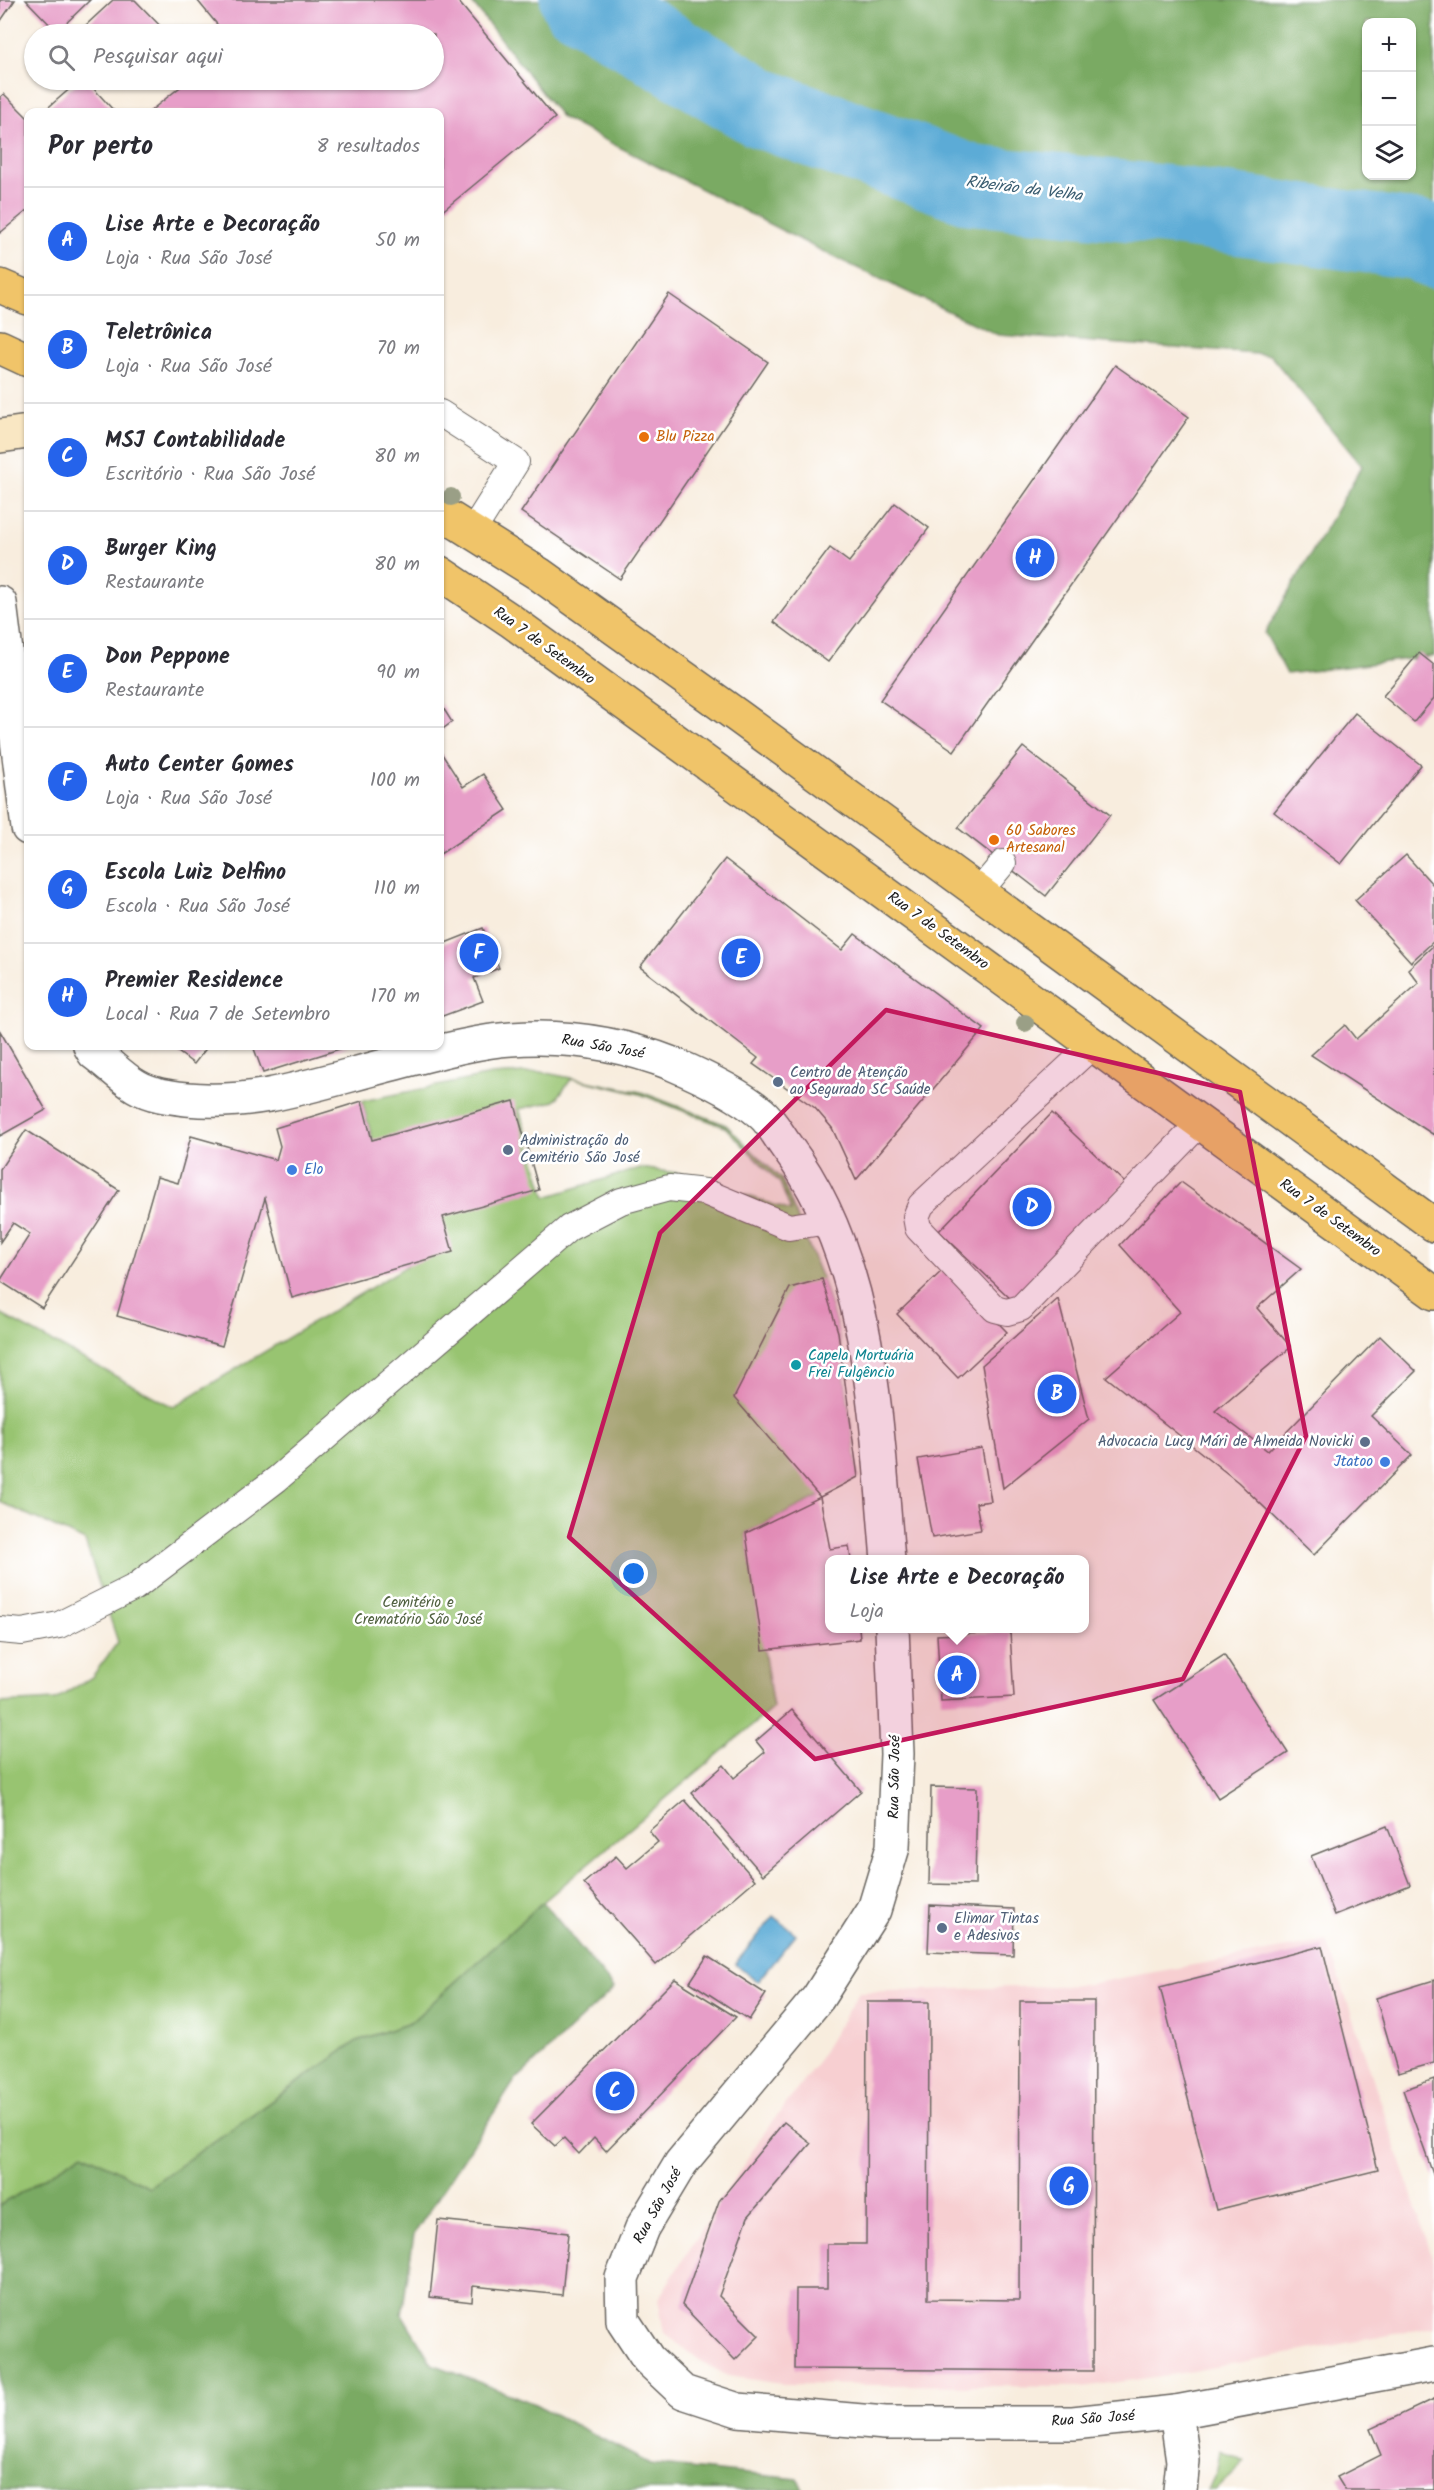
<!DOCTYPE html>
<html lang="pt">
<head>
<meta charset="utf-8">
<style>
	:root { --surface:#fff; --page:#f7f7f7; --text:#2b2b33; --muted:#7c7c81; --line:#e1e1e2; --accent:#2563eb }
	body { margin:0; font-family:Kalam,sans-serif; background:var(--page); color:var(--text) }
	.controls { position:absolute; right:18px; top:18px; display:grid; overflow:hidden; border-radius:12px; box-shadow:0 2px 4px #0004 }
	.controls button { width:54px; height:54px; display:grid; place-items:center; padding:0; border:0; border-bottom:2px solid var(--line); background:var(--surface); color:var(--text); font:30px sans-serif }
	.you { position:absolute; left:634px; top:1574px; width:21px; height:21px; margin:-15px; border:4px solid #fff; border-radius:50%; background:#1a73e8; box-shadow:0 0 0 9px #1a73e833 }
	.badge { display:grid; place-items:center; width:39px; height:39px; border-radius:50%; background:var(--accent); color:#fff; font-size:20px; font-weight:700 }
	.pin { position:absolute; translate:-50% -50%; border:3px solid #fff; box-shadow:0 2px 6px #0006 }
	.popup { position:absolute; left:825px; top:1555px; width:264px; height:78px; box-sizing:border-box; display:grid; place-content:center; border-radius:12px; background:var(--surface); filter:drop-shadow(0 2px 4px #0005); font-size:20px; white-space:nowrap; color:var(--muted) }
	.popup b { font-size:22px; color:var(--text) }
	.popup::after { content:''; position:absolute; left:50%; top:100%; margin-left:-12px; border:12px solid transparent; border-top-color:var(--surface) }
	.list { margin:0; padding:0; list-style:none }
	h2 { display:flex; justify-content:space-between; align-items:center; height:78px; margin:0; padding:0 24px; font-size:26px }
	h2 small { font-size:20px; font-weight:400; color:var(--muted) }
	.list li { display:grid; grid-template-columns:39px 1fr auto; gap:18px; align-items:center; box-sizing:border-box; height:108px; padding:0 24px; border-top:2px solid var(--line) }
	.list b { display:block; font-size:22px; white-space:nowrap }
	.list p { margin:0; font-size:20px; white-space:nowrap; color:var(--muted) }
	.list em { font-size:20px; font-style:normal; color:var(--muted) }
	.icon { flex:none; width:33px; height:33px; fill:none; stroke:currentColor; stroke-width:2; stroke-linecap:round; stroke-linejoin:round }
	.map { position:relative; flex:none; width:1434px; height:2490px; overflow:hidden }
	.search { position:absolute; background:var(--surface); box-shadow:0 2px 4px #0004; left:24px; top:24px; width:420px; height:66px; display:flex; align-items:center; gap:15px; box-sizing:border-box; padding:0 21px; border-radius:33px; color:var(--muted); font-size:22px }
	.panel { position:absolute; background:var(--surface); box-shadow:0 2px 4px #0004; left:24px; top:108px; width:420px; height:942px; border-radius:12px }
	.map>svg:first-child { display:block }
	.built { fill:#f7cfd1 }
	.green { fill:#98c471; stroke:#5a7046; stroke-width:1.5; fill-rule:evenodd }
	.forest { fill:#7aaa63; stroke:#4b6340; stroke-width:1.5; fill-rule:evenodd }
	.water { fill:#5cabd6; stroke:#3c6479; stroke-width:1.5 }
	.lines { fill:none; stroke-linecap:round; stroke-linejoin:round }
	.river { stroke:#5cabd6; stroke-width:80 }
	.building { fill:#e79ec8 }
	.lane-casing { stroke:#696560; stroke-width:28 }
	.street-casing { stroke:#696560; stroke-width:36 }
	.secondary-casing { stroke:#696560; stroke-width:36 }
	.primary-casing { stroke:#696560; stroke-width:36 }
	.lane { stroke:#fff; stroke-width:26 }
	.street { stroke:#fff; stroke-width:33 }
	.secondary { stroke:#f9e7c3; stroke-width:33 }
	.primary { stroke:#f0c469; stroke-width:33 }
	.tree { fill:#9a9f86 }
	.marked { fill:#c2185b; fill-opacity:0.2; stroke:#c2185b; stroke-width:4.5; stroke-linejoin:round }
	.food-dot { fill:#e8710a; stroke:#fff; stroke-width:2 }
	.service-dot { fill:#5c6f8a; stroke:#fff; stroke-width:2 }
	.shop-dot { fill:#3f7fe0; stroke:#fff; stroke-width:2 }
	.culture-dot { fill:#0f9aa8; stroke:#fff; stroke-width:2 }
	.labels { text-anchor:middle; dominant-baseline:central; stroke-width:5; stroke-linejoin:round; paint-order:stroke }
	.food-label { font-size:15px; fill:#c56008; stroke:#fff; text-anchor:start }
	.street-label { font-size:15px; fill:#1c1c1c; stroke:#fff }
	.service-label { font-size:15px; fill:#4e5e75; stroke:#fff; text-anchor:start }
	.shop-label { font-size:15px; fill:#366cbe; stroke:#fff; text-anchor:start }
	.culture-label { font-size:15px; fill:#0d838f; stroke:#fff; text-anchor:start }
	.park-label { font-size:15px; fill:#4e5f3e; stroke:#fff }
	.water-label { font-size:16px; font-style:italic; fill:#395c70; stroke:#fff }
</style>
</head>
<body>
<div class="map">
<svg width="1434" height="2490" viewBox="0 0 1434 2490">
	<rect width="100%" height="100%" fill="#fff"/>
	<filter id="ink" filterUnits="userSpaceOnUse"><feTurbulence type="fractalNoise" baseFrequency=".0167" numOctaves="2"/><feDisplacementMap in="SourceGraphic" scale="12" xChannelSelector="R" yChannelSelector="G"/><feConvolveMatrix kernelMatrix="1 2 1 2 8 2 1 2 1" color-interpolation-filters="sRGB"/></filter>
	<filter id="wash" filterUnits="userSpaceOnUse"><feTurbulence type="fractalNoise" baseFrequency=".008" numOctaves="4" result="noise"/><feDisplacementMap in="SourceGraphic" scale="24" xChannelSelector="R" yChannelSelector="G"/><feGaussianBlur stdDeviation="1.35" result="paint"/><feColorMatrix in="noise" values="0 0 0 0 0 0 0 0 0 0 0 0 0 0 0 0 0 1.4 0 .05"/><feComposite in="paint" operator="in"/></filter>
	<g filter="url(#wash)">
		<rect width="100%" height="100%" fill="#f8edde"/>
		<path class="built" d="M 1327,1941 L 1434,2261 L 1434,2327 L 1176,2374 L 1083,2387 L 782,2384 L 728,2376 L 702,2362 L 664,2333 L 658,2299 L 761,2137 L 814,2067 L 859,1992 L 1083,1985 Z"/>
		<g class="green">
			<path d="M 541,1072 L 641,1092 L 726,1125 L 782,1180 L 822,1279 L 838,1332 L 858,1477 L 746,1533 L 773,1708 L 543,1902 L 410,2023 L 357,2041 L 149,2187 L 83,2153 L 0,2206 L 0,1703 L 55,1700 L 92,1677 L 118,1642 L 85,1541 L 0,1502 L 0,1314 L 173,1407 L 407,1266 L 362,1101 L 491,1075 ZM 572,1078 L 640,1094 L 725,1127 L 780,1183 L 791,1211 L 690,1175 L 640,1168 L 546,1197 L 519,1109 L 555,1101 Z"/>
			<path d="M 1220,2450 L 1245,2462 L 1215,2490 L 1208,2490 L 1217,2470 Z"/>
		</g>
		<g class="forest">
			<path d="M 470,0 L 1434,0 L 1434,656 L 1287,674 L 1265,633 L 1362,466 L 1270,355 L 998,335 L 830,255 L 562,118 ZM 1366,22 L 1412,22 L 1412,176 L 1366,176 Z"/>
			<path d="M 543,1902 L 614,1988 L 514,2082 L 414,2234 L 402,2314 L 432,2364 L 535,2404 L 650,2464 L 798,2479 L 803,2490 L 0,2490 L 0,2206 L 83,2153 L 149,2187 L 357,2041 L 410,2023 Z"/>
		</g>
		<path class="water" d="M 774,1916 L 796,1934 L 757,1982 L 735,1964 Z"/>
		<g class="lines">
			<path class="river" d="M 580,0 L 761,108 L 972,185 L 1176,206 L 1423,241 L 1434,249"/>
		</g>
		<g id="blocks">
			<g class="building">
				<path d="M 0,0 L 15,0 L 0,22 Z"/>
				<path d="M 26,0 L 90,0 L 57,32 Z"/>
				<path d="M 113,0 L 135,0 L 168,34 L 94,34 L 85,26 Z"/>
				<path d="M 197,0 L 457,0 L 555,118 L 440,213 L 440,112 L 149,112 L 189,80 L 434,80 L 434,34 L 225,34 Z"/>
				<path d="M 80,80 L 86,80 L 115,112 L 43,112 Z"/>
				<path d="M 4,94 L 28,118 L 28,210 L 0,233 L 0,97 Z"/>
				<path d="M 669,294 L 768,362 L 620,579 L 521,512 Z"/>
				<path d="M 1115,365 L 1189,417 L 954,751 L 880,700 Z"/>
				<path d="M 895,503 L 929,528 L 828,662 L 774,622 L 830,548 L 849,562 Z"/>
				<path d="M 1419,653 L 1434,665 L 1434,698 L 1414,722 L 1383,696 Z"/>
				<path d="M 440,703 L 452,722 L 440,731 Z"/>
				<path d="M 1355,713 L 1421,765 L 1341,864 L 1274,812 Z"/>
				<path d="M 1023,747 L 1110,815 L 1046,896 L 958,828 Z"/>
				<path d="M 440,751 L 463,787 L 483,774 L 507,810 L 440,854 Z"/>
				<path d="M 1406,855 L 1434,886 L 1434,941 L 1411,962 L 1355,900 Z"/>
				<path d="M 725,859 L 842,950 L 855,934 L 984,1029 L 856,1180 L 832,1128 L 815,1108 L 753,1064 L 758,1058 L 640,967 Z"/>
				<path d="M 483,928 L 499,968 L 474,978 L 483,1001 L 440,1017 L 440,945 Z"/>
				<path d="M 1434,945 L 1434,1135 L 1311,1055 L 1345,1025 L 1356,1039 L 1419,983 L 1408,969 Z"/>
				<path d="M 0,1031 L 46,1110 L 0,1136 Z"/>
				<path d="M 170,1046 L 208,1046 L 194,1064 Z"/>
				<path d="M 253,1046 L 349,1046 L 263,1073 Z"/>
				<path d="M 362,1101 L 372,1140 L 514,1101 L 539,1190 L 443,1217 L 453,1252 L 292,1298 L 265,1198 L 222,1346 L 117,1316 L 157,1177 L 178,1183 L 191,1136 L 276,1160 L 280,1146 L 275,1128 Z"/>
				<path d="M 1052,1113 L 1125,1183 L 1012,1300 L 939,1231 Z"/>
				<path d="M 26,1130 L 119,1190 L 42,1308 L 0,1281 L 30,1234 L 13,1223 L 0,1242 L 0,1169 Z"/>
				<path d="M 1181,1182 L 1301,1269 L 1257,1308 L 1291,1347 L 1215,1411 L 1268,1451 L 1380,1336 L 1416,1371 L 1371,1416 L 1412,1455 L 1314,1555 L 1238,1482 L 1106,1377 L 1180,1312 L 1120,1245 Z"/>
				<path d="M 945,1268 L 1007,1332 L 958,1378 L 897,1314 Z"/>
				<path d="M 822,1279 L 838,1332 L 858,1477 L 820,1497 L 734,1398 L 790,1288 Z"/>
				<path d="M 1058,1299 L 1089,1419 L 1003,1488 L 982,1365 Z"/>
				<path d="M 982,1448 L 991,1501 L 976,1503 L 981,1530 L 932,1538 L 918,1459 Z"/>
				<path d="M 820,1497 L 830,1549 L 849,1546 L 851,1560 L 830,1560 L 830,1628 L 859,1628 L 860,1639 L 763,1650 L 746,1533 Z"/>
				<path d="M 1010,1632 L 1014,1697 L 941,1701 L 937,1635 Z"/>
				<path d="M 1224,1655 L 1288,1753 L 1218,1798 L 1154,1700 Z"/>
				<path d="M 792,1710 L 861,1791 L 763,1875 L 692,1793 L 724,1765 L 734,1778 L 765,1752 L 756,1741 Z"/>
				<path d="M 931,1787 L 977,1788 L 975,1885 L 929,1884 Z"/>
				<path d="M 685,1800 L 755,1880 L 656,1965 L 584,1883 L 616,1856 L 627,1868 L 658,1842 L 649,1831 Z"/>
				<path d="M 1387,1826 L 1410,1885 L 1335,1915 L 1311,1856 Z"/>
				<path d="M 930,1905 L 1014,1909 L 1013,1955 L 928,1952 Z"/>
				<path d="M 1322,1946 L 1378,2170 L 1216,2210 L 1160,1987 Z"/>
				<path d="M 707,1956 L 766,1994 L 749,2020 L 690,1982 Z"/>
				<path d="M 675,1979 L 736,2017 L 606,2151 L 594,2138 L 579,2154 L 564,2138 L 555,2146 L 531,2124 Z"/>
				<path d="M 1434,1980 L 1434,2063 L 1398,2073 L 1376,1998 Z"/>
				<path d="M 1020,2001 L 1094,2001 L 1093,2371 L 795,2369 L 796,2289 L 827,2289 L 827,2244 L 866,2244 L 867,2002 L 929,2002 L 928,2299 L 1019,2300 Z"/>
				<path d="M 1434,2079 L 1434,2177 L 1403,2090 Z"/>
				<path d="M 784,2122 L 811,2143 L 748,2217 L 719,2296 L 759,2336 L 735,2360 L 682,2305 L 719,2201 Z"/>
				<path d="M 438,2220 L 568,2233 L 562,2295 L 473,2286 L 472,2302 L 430,2297 Z"/>
				<path d="M 1434,2399 L 1434,2490 L 1345,2490 L 1337,2477 L 1381,2455 L 1370,2429 Z"/>
			</g>
		</g>
	</g>
	<g filter="url(#ink)">
		<use href="#blocks" fill-opacity="0" stroke="#696560" stroke-width="1.5"/>
		<g class="lines">
			<g class="lane-casing">
				<g id="lane">
					<path d="M 440,413 L 516,462 L 472,532"/>
					<path d="M 978,893 L 1003,863"/>
					<path d="M 1094,1044 L 921,1205 L 916,1217 L 918,1228 L 995,1309 L 1007,1312 L 1021,1308 L 1201,1122"/>
					<path d="M 0,1630 L 22,1632 L 59,1625 L 135,1587 L 277,1479 L 569,1228 L 621,1201 L 669,1188 L 705,1192 L 789,1227 L 829,1221"/>
				</g>
			</g>
			<g class="street-casing">
				<g id="street">
					<path d="M 0,603 L 28,828"/>
					<path d="M 90,1046 L 94,1053 C 108,1063 121,1077 136,1086 C 151,1095 169,1097 187,1099 C 255,1106 318,1083 384,1066 C 421,1057 474,1041 511,1039 C 566,1035 622,1044 673,1064 C 701,1076 738,1093 761,1113 C 771,1121 778,1135 786,1146 C 873,1261 876,1421 888,1560"/>
					<path d="M 892,1628 L 897,1754 L 893,1847 L 874,1910 L 818,1998 L 681,2163 L 642,2228 L 622,2278 L 623,2321 L 648,2359 L 683,2392 L 738,2410 L 885,2423 L 1073,2423 L 1176,2412 L 1434,2364"/>
					<path d="M 1176,2412 L 1183,2461 L 1180,2490"/>
				</g>
			</g>
			<g class="secondary-casing">
				<path id="secondary" d="M 0,436 L 28,432"/>
			</g>
			<g class="primary-casing">
				<g id="primary">
					<path d="M 0,286 L 28,298"/>
					<path d="M 0,347 L 28,360"/>
					<path d="M 440,512 L 539,574 L 739,717 L 1434,1225"/>
					<path d="M 440,573 L 510,620 L 1434,1293"/>
				</g>
			</g>
			<use href="#lane" class="lane"/>
			<use href="#street" class="street"/>
			<use href="#secondary" class="secondary"/>
			<use href="#primary" class="primary"/>
		</g>
		<g class="tree">
			<circle cx="451" cy="497" r="9"/>
			<circle cx="1025" cy="1023" r="9"/>
		</g>
	</g>
	<path class="marked" d="M 886,1010 L 1240,1092 L 1306,1436 L 1183,1679 L 815,1759 L 569,1537 L 660,1233 Z"/>
	<g class="food-dot">
		<circle cx="644" cy="437" r="6"/>
		<circle cx="994" cy="840" r="6"/>
	</g>
	<g class="service-dot">
		<circle cx="778" cy="1082" r="6"/>
		<circle cx="508" cy="1150" r="6"/>
		<circle cx="1365" cy="1442" r="6"/>
		<circle cx="942" cy="1928" r="6"/>
	</g>
	<g class="shop-dot">
		<circle cx="292" cy="1170" r="6"/>
		<circle cx="1385" cy="1462" r="6"/>
	</g>
	<circle class="culture-dot" cx="796" cy="1365" r="6"/>
	<g class="labels">
		<g class="food-label">
			<text x="656" y="437">Blu Pizza</text>
			<text x="1006" y="831">60 Sabores<tspan x="1006" dy="17">Artesanal</tspan></text>
		</g>
		<g class="street-label">
			<text transform="translate(544 646) rotate(36)">Rua 7 de Setembro</text>
			<text transform="translate(938 931) rotate(36)">Rua 7 de Setembro</text>
			<text transform="translate(603 1047) rotate(10)">Rua São José</text>
			<text transform="translate(1330 1218) rotate(36)">Rua 7 de Setembro</text>
			<text transform="translate(895 1777) rotate(-89)">Rua São José</text>
			<text transform="translate(658 2206) rotate(-61)">Rua São José</text>
			<text transform="translate(1093 2419) rotate(-4)">Rua São José</text>
		</g>
		<g class="service-label">
			<text x="790" y="1073">Centro de Atenção<tspan x="790" dy="17">ao Segurado SC Saúde</tspan></text>
			<text x="520" y="1141">Administração do<tspan x="520" dy="17">Cemitério São José</tspan></text>
			<text x="1353" y="1442" text-anchor="end">Advocacia Lucy Mári de Almeida Novicki</text>
			<text x="954" y="1919">Elimar Tintas<tspan x="954" dy="17">e Adesivos</tspan></text>
		</g>
		<g class="shop-label">
			<text x="304" y="1170">Elo</text>
			<text x="1373" y="1462" text-anchor="end">Jtatoo</text>
		</g>
		<g class="culture-label">
			<text x="808" y="1356">Capela Mortuária<tspan x="808" dy="17">Frei Fulgêncio</tspan></text>
		</g>
		<g class="park-label">
			<text x="418" y="1603">Cemitério e<tspan x="418" dy="17">Crematório São José</tspan></text>
		</g>
		<g class="water-label">
			<text transform="translate(1024 189) rotate(7)">Ribeirão da Velha</text>
		</g>
	</g>
</svg>
<div class="controls">
<button>+</button>
<button>−</button>
<button><svg class="icon" aria-label="layers" viewBox="0 0 24 24"><path d="M12 4l9 5-9 5-9-5zM3 14l9 5 9-5"/></svg></button>
</div>
<div class="you"></div>
<div class="pin badge" style="left:957px;top:1675px">A</div>
<div class="popup"><b>Lise Arte e Decoração</b>Loja</div>
<div class="pin badge" style="left:1057px;top:1394px">B</div>
<div class="pin badge" style="left:615px;top:2091px">C</div>
<div class="pin badge" style="left:1032px;top:1207px">D</div>
<div class="pin badge" style="left:741px;top:958px">E</div>
<div class="pin badge" style="left:479px;top:953px">F</div>
<div class="pin badge" style="left:1069px;top:2186px">G</div>
<div class="pin badge" style="left:1035px;top:558px">H</div>
<div class="search"><svg class="icon" aria-label="search" viewBox="0 0 24 24"><circle cx="10" cy="10" r="6"/><path d="M15 15l6 6"/></svg>Pesquisar aqui</div>
<section class="panel">
<h2>Por perto<small>8 resultados</small></h2>
<ul class="list">
<li><span class="badge">A</span><div><b>Lise Arte e Decoração</b><p>Loja · Rua São José</p></div><em>50 m</em></li>
<li><span class="badge">B</span><div><b>Teletrônica</b><p>Loja · Rua São José</p></div><em>70 m</em></li>
<li><span class="badge">C</span><div><b>MSJ Contabilidade</b><p>Escritório · Rua São José</p></div><em>80 m</em></li>
<li><span class="badge">D</span><div><b>Burger King</b><p>Restaurante</p></div><em>80 m</em></li>
<li><span class="badge">E</span><div><b>Don Peppone</b><p>Restaurante</p></div><em>90 m</em></li>
<li><span class="badge">F</span><div><b>Auto Center Gomes</b><p>Loja · Rua São José</p></div><em>100 m</em></li>
<li><span class="badge">G</span><div><b>Escola Luiz Delfino</b><p>Escola · Rua São José</p></div><em>110 m</em></li>
<li><span class="badge">H</span><div><b>Premier Residence</b><p>Local · Rua 7 de Setembro</p></div><em>170 m</em></li>
</ul>
</section>
</div>
</body>
</html>
